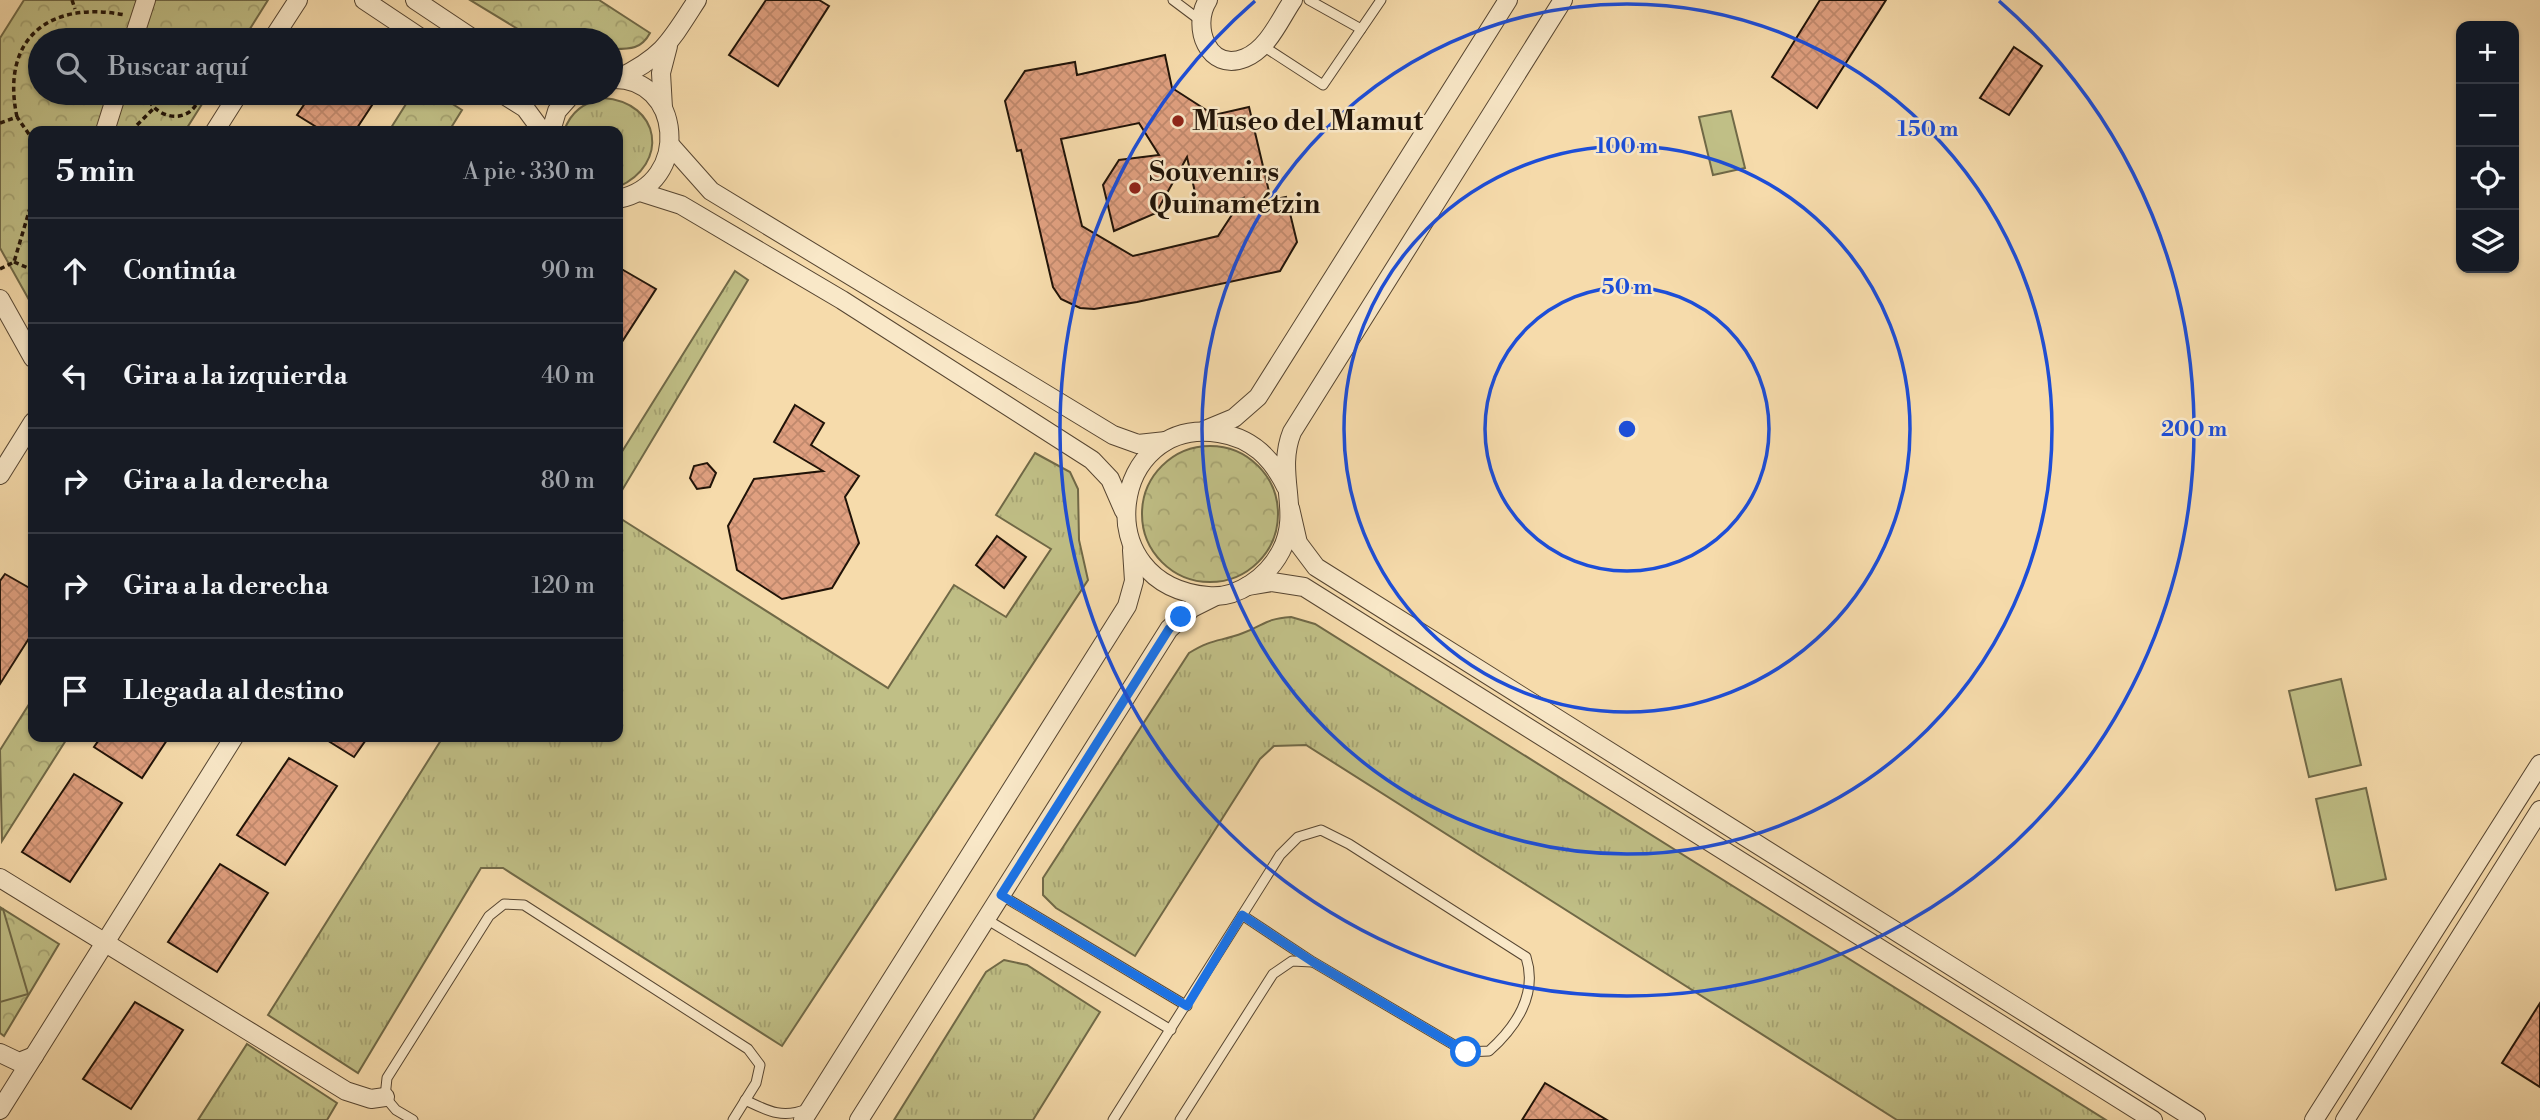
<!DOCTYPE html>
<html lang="es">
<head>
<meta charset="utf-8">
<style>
	:root { --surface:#171b24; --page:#20242c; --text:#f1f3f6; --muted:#9ea1a6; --line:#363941 }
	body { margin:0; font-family:"Libre Bodoni",serif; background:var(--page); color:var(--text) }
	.controls { position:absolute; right:21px; top:21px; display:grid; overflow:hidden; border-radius:14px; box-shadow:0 2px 5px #0004 }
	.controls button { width:63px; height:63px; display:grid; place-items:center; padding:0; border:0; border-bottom:2px solid var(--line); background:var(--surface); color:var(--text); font:35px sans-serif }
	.stop { position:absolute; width:21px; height:21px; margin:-16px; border:5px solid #1a73e8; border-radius:50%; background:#fff }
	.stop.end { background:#1a73e8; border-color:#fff; box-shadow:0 2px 7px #0008 }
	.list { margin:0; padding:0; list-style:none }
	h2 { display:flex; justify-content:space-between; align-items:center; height:91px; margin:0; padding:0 28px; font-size:30px }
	h2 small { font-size:23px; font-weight:400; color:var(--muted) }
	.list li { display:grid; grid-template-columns:46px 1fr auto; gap:21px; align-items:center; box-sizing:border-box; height:105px; padding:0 28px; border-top:2px solid var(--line) }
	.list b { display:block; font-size:26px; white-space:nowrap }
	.list em { font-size:23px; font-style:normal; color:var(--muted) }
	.icon { flex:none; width:38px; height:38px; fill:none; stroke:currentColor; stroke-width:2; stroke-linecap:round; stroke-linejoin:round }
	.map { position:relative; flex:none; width:2540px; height:1120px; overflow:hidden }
	.search { position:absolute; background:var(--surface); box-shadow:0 2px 5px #0004; left:28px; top:28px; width:595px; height:77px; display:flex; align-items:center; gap:18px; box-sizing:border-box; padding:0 24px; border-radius:38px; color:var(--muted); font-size:26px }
	.panel { position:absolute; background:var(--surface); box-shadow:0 2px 5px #0004; left:28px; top:126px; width:595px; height:616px; border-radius:14px }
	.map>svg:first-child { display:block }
	.grass { fill:url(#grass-tufts); stroke:#706947; stroke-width:2 }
	.park { fill:url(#park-crowns); stroke:#706947; stroke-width:2 }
	.pitch { fill:#c0bf86; stroke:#706947; stroke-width:2 }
	.building { fill:url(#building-cross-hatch); stroke:#201308; stroke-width:2; fill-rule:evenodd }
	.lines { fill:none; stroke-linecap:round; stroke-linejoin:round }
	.lane-casing { stroke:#564531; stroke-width:11 }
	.street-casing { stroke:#564531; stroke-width:20 }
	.path { stroke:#201308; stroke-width:3.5; stroke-dasharray:5 3.5; stroke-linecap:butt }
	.lane { stroke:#f9e8c8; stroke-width:9 }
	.street { stroke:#f9e8c8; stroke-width:18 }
	.route { stroke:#1a73e8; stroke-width:9 }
	.ring { fill:none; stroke:#1d4ed8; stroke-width:3.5 }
	.poi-dot { fill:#8f2418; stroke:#f9e8c8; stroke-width:2.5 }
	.labels { text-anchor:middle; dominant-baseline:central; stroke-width:5; stroke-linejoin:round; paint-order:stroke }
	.poi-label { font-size:28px; font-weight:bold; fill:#201308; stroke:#f9e8c8; text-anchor:start }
	.centre { fill:#1d4ed8; stroke:#f9e8c8; stroke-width:3.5 }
	.ring-label { font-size:21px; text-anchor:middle; font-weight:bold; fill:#1d4ed8; stroke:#f9e8c8; stroke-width:5; stroke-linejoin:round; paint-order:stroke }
</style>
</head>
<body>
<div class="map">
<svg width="2540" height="1120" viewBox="0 0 2540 1120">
	<defs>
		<pattern id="grass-tufts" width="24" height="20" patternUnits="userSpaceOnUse" patternTransform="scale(1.75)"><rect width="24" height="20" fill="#c0bf86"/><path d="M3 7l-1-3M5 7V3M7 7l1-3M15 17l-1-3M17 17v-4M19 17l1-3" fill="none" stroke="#a5a372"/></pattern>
		<pattern id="park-crowns" width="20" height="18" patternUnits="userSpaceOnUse" patternTransform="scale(1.75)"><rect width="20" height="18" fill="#c0bf86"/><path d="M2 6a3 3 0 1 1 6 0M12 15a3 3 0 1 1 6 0" fill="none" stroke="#a5a372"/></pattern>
		<pattern id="building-cross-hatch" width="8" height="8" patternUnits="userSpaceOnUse" patternTransform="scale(1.75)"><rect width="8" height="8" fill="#e0a080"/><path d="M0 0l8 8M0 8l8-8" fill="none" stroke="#c0896d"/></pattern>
	</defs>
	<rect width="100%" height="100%" fill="#f6dbab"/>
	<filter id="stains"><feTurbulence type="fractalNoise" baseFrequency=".00286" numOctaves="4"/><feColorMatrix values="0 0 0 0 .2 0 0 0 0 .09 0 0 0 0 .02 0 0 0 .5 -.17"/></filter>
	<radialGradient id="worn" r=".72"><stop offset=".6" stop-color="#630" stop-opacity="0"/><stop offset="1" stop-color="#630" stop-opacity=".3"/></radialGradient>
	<g class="grass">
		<path d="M 603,98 C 661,102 670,164 618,187 L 618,131 L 564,131 C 571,111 584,103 603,98 Z"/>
		<path d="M 735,271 L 748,280 L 618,497 L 618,458 Z"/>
		<path d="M 1035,453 L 1070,472 L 1078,489 L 1079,540 L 1088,580 L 782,1046 L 503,868 L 481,868 L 358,1073 L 268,1015 L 443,737 L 618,737 L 618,517 L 888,688 L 954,585 L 1006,617 L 1051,549 L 996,515 Z"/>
		<path d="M 1291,617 L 1315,624 L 2106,1120 L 1897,1120 L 1306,745 L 1274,746 L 1260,759 L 1135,956 L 1056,908 L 1043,895 L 1043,878 L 1189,653 C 1213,638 1220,642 1243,633 C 1265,625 1264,619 1291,617 Z"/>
		<path d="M 1004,960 L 1027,965 L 1100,1012 L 1033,1120 L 894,1120 L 986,972 Z"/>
		<path d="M 247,1044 L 337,1103 L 327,1120 L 198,1120 Z"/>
	</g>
	<g class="park">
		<path d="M 24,0 L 268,0 L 243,40 L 40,40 L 40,93 L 209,93 L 185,131 L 33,131 L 33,307 L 0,248 L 0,38 Z"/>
		<path d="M 470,0 L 599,0 L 650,33 C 641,50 629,49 611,49 L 611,40 L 523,40 L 526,34 Z"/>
		<path d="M 413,93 L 435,93 L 462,110 L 449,131 L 389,131 Z"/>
		<circle cx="1210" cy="514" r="68"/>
		<path d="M 33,698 L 33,737 L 68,737 L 2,841 L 0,750 Z"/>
		<path d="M 0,907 L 59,944 L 4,1036 L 0,1033 Z"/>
	</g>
	<g class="pitch">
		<path d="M 1731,111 L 1745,168 L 1713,175 L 1699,117 Z"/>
		<path d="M 2341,679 L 2361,765 L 2309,777 L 2289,691 Z"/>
		<path d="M 2366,788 L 2386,879 L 2336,890 L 2316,799 Z"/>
		<path d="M 3,909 L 28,994 L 0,1002 L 0,910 Z"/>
	</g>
	<g class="building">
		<path d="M 766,0 L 819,0 L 829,6 L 778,86 L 729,55 Z"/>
		<path d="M 1820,0 L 1886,0 L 1817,108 L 1772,77 Z"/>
		<path d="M 2014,47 L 2042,66 L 2009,115 L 1980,98 Z"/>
		<path d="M 1165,55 L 1172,88 L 1214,115 L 1249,107 L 1271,200 L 1286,197 L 1297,242 L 1280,271 L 1137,302 L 1094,309 L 1080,308 L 1061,299 L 1053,287 L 1021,150 L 1017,151 L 1005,101 L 1025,71 L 1075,62 L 1077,75 ZM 1139,123 L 1159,155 L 1119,160 L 1103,185 L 1114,231 L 1156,213 L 1187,157 L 1199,210 L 1243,198 L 1218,236 L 1133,256 L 1082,226 L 1061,139 Z"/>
		<path d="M 312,93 L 380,93 L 355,131 L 323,131 L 297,115 Z"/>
		<path d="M 618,267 L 656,289 L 618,348 Z"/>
		<path d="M 795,405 L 824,423 L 811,445 L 859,476 L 845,497 L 859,543 L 832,588 L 782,599 L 737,570 L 728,526 L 754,479 L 823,471 L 774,442 Z"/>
		<path d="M 707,463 L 716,473 L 710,487 L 697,489 L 690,478 L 694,466 Z"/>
		<path d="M 997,536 L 1026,557 L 1004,588 L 976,565 Z"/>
		<path d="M 5,574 L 33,590 L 33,632 L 0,684 L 0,581 Z"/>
		<path d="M 101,737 L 169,737 L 142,778 L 94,747 Z"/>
		<path d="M 322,737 L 368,737 L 354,757 Z"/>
		<path d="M 289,758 L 337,786 L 285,865 L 237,835 Z"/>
		<path d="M 74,774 L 122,803 L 70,882 L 22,852 Z"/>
		<path d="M 220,864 L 268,893 L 217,972 L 168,942 Z"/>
		<path d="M 135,1002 L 183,1030 L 131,1109 L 83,1079 Z"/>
		<path d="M 2540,1003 L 2540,1087 L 2502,1063 Z"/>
		<path d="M 1545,1083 L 1607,1120 L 1522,1120 Z"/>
	</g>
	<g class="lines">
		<g class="lane-casing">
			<g id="lane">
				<path d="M 1173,0 L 1201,21"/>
				<path d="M 1309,0 L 1361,29"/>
				<path d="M 1263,46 L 1323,85 L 1381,0"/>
				<path d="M 1001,895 L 1187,1006"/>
				<path d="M 986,919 L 1171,1030"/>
				<path d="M 745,1100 C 768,1111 782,1119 807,1109"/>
				<path d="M 413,1120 L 396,1110 L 385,1097 L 387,1078 L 489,916 L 504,904 L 524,905 L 748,1049 L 760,1065 L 756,1083 L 733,1120"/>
				<path d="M 1113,1120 L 1280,855 L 1298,837 L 1321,830 L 1349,844 L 1526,957 C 1538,994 1516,1027 1489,1051 L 1466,1052 L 1313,962 L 1242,915"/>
				<path d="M 1180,1120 L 1273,974 L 1292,961 L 1312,962"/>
			</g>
		</g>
		<g class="street-casing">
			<g id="street">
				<path d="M 364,0 L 424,40"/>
				<path d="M 415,0 L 475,40"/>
				<path d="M 1208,0 C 1191,26 1208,73 1245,58 C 1268,49 1280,19 1293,0"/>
				<path d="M 133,40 L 146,0"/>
				<path d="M 272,40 L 298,0"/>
				<path d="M 611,79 C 682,75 693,184 618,199"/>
				<path d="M 617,79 C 663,57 670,42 697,0"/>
				<path d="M 501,93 L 525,108 L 542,131"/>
				<path d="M 663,108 L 661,73 L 668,46"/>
				<path d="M 105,131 L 117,93"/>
				<path d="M 215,131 L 239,93"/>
				<path d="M 551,131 L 557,111 L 573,93"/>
				<path d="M 671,146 L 711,191 L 1113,435 L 1138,444 L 1166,441"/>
				<path d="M 640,192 L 681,205 L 842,300 L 1092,460 L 1110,479 L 1124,511"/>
				<path d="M 0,299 L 33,358"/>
				<path d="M 1205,430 L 1234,418 L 1258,397 L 1508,0"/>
				<path d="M 0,475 L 33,422"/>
				<path d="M 1286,487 C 1272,458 1252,438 1219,433 C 1111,415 1085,585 1208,596 C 1238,599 1268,576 1281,551 C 1302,512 1275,474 1292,432 L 1563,0"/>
				<path d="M 1290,508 L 1298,543 L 1316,567 L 2196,1120"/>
				<path d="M 1248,586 L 1272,582 L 1304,587 L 2153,1120"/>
				<path d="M 0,878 L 346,1091 L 371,1099 L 385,1097"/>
				<path d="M 0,1053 L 19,1062 L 34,1056"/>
				<path d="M 0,1110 L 234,737"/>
				<path d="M 803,1120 L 1127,606 L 1134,581 L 1132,550"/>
				<path d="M 859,1120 L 1169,629 L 1192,608 L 1214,597"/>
				<path d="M 2314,1120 L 2540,764"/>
				<path d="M 2345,1120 L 2540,810"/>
			</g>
		</g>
		<g class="path">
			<path d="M 72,0 L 75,9"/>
			<path d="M 146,93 C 154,122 195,126 200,93"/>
			<path d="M 17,117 C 0,38 50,0 125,15"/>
			<path d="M 0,123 L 17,117 L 33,140"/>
			<path d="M 131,131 L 153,109"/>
			<path d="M 14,262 L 33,270"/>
			<path d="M 0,269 L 14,262 L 33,198"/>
		</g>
		<use href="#lane" class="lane"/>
		<use href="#street" class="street"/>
	</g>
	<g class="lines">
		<path class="route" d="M 1181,617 L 1169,629 L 1001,895 L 1187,1006 L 1242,915 L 1313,962 L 1466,1052"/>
	</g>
	<g class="ring">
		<circle cx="1627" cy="429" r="142"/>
		<circle cx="1627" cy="429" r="283"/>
		<circle cx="1627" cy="429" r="425"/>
		<path d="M1999 1A567 567 0 1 1 1255 1"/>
	</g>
	<g class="poi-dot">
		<circle cx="1178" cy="121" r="7"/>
		<circle cx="1135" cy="188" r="7"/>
	</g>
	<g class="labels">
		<g class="poi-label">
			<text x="1192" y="121">Museo del Mamut</text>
			<text x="1149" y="172">Souvenirs<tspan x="1149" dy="32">Quinamétzin</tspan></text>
		</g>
	</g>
	<circle cx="1627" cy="429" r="10" class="centre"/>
	<g class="ring-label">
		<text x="1928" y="136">150 m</text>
		<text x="1627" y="153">100 m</text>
		<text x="1627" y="294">50 m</text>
		<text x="2194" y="436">200 m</text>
	</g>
	<rect width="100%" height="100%" filter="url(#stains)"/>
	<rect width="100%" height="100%" fill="url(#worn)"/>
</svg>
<div class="controls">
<button>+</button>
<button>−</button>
<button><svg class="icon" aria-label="locate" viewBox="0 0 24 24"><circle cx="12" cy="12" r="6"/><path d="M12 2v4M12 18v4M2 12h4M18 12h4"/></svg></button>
<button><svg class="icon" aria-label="layers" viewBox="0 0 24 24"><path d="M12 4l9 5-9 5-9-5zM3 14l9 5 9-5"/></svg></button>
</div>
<div class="stop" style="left:1466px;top:1052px"></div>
<div class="stop end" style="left:1181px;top:617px"></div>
<div class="search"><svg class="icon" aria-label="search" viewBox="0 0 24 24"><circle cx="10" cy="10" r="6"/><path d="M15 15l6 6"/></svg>Buscar aquí</div>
<section class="panel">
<h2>5 min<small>A pie · 330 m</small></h2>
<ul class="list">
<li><svg class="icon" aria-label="ahead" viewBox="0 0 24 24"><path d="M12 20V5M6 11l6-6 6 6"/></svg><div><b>Continúa</b></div><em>90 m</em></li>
<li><svg class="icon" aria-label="left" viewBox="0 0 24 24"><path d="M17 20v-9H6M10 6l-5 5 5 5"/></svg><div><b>Gira a la izquierda</b></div><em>40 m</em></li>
<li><svg class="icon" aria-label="right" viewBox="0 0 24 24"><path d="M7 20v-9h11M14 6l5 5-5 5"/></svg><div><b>Gira a la derecha</b></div><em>80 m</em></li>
<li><svg class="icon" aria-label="right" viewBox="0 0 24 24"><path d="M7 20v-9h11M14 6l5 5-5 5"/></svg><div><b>Gira a la derecha</b></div><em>120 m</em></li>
<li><svg class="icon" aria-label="arrive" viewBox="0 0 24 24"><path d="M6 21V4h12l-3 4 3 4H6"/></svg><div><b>Llegada al destino</b></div></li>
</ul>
</section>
</div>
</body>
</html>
